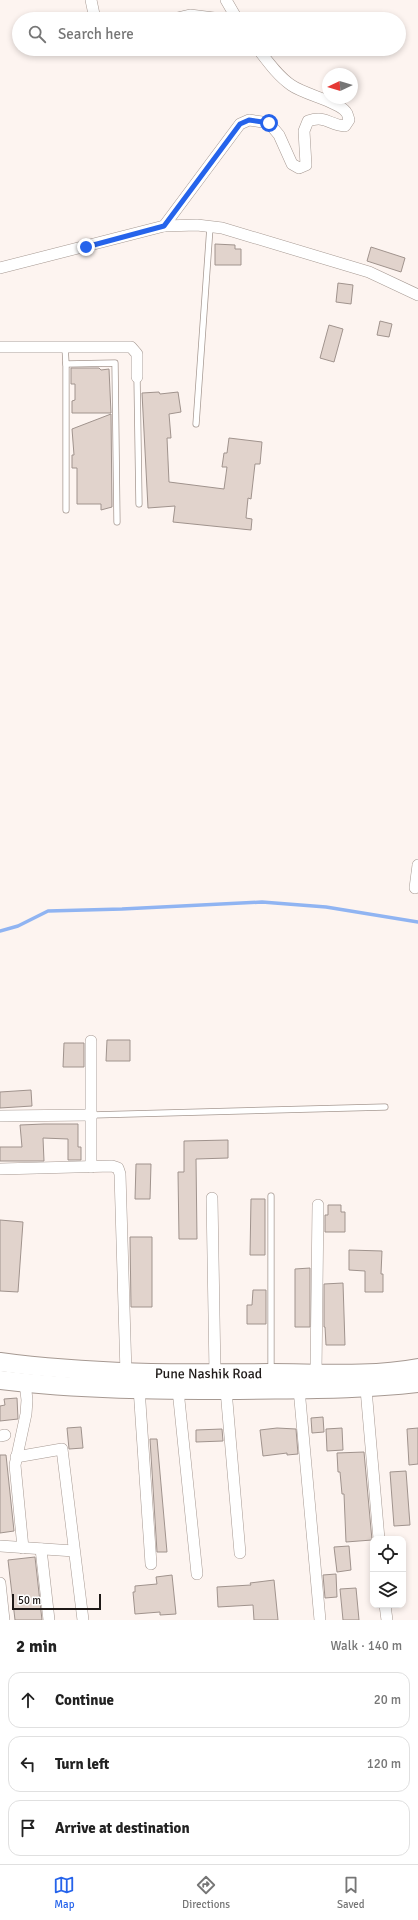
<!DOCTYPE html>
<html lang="en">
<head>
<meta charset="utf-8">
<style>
	:root { --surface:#fff; --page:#f6f6f6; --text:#222; --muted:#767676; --line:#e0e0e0; --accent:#2563eb }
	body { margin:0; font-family:Signika,sans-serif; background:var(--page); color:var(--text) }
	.controls { position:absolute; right:12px; bottom:12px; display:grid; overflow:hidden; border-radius:8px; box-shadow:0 2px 6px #0003 }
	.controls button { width:36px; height:36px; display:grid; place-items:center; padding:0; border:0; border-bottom:1px solid var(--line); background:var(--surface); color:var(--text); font:20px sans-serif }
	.compass { position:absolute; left:322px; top:68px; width:36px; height:36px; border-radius:50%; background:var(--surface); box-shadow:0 2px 6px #0003; rotate:266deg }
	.scale { position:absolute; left:12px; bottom:10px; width:89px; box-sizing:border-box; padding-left:4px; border:2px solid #1e1917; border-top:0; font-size:11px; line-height:14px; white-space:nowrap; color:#1e1917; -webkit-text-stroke:3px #fff; paint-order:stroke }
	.stop { position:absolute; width:12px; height:12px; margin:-9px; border:3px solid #2563eb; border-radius:50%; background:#fff }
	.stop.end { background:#2563eb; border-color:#fff; box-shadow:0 1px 4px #0008 }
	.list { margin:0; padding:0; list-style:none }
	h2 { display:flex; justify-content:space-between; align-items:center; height:52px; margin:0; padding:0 16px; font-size:17px }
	h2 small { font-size:13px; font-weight:400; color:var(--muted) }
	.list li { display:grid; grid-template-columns:26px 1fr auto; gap:12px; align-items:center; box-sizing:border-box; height:56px; margin:0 8px 8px; padding:0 8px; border:1px solid var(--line); border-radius:12px }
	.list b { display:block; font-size:15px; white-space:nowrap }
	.list em { font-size:13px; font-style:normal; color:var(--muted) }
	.icon { flex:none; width:22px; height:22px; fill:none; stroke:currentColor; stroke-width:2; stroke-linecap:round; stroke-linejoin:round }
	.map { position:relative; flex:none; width:418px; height:1620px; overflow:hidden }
	.search { position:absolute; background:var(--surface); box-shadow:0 2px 6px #0003; left:12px; right:12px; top:12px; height:44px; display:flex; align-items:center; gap:10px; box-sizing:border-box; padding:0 14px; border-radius:22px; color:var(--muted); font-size:15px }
	.sheet { height:244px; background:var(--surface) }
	nav { display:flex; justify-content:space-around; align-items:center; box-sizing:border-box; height:56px; border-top:1px solid var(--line); background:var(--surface); font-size:11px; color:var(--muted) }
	nav a { display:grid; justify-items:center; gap:2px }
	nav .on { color:var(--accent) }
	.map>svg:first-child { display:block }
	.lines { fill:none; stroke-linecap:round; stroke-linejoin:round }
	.stream { stroke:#90b4f2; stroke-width:3.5 }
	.building { fill:#e1d3cc; stroke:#a0938d }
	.service-casing { stroke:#a69992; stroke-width:7 }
	.minor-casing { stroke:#a69992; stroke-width:12 }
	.trunk-casing { stroke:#a69992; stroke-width:20 }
	.service { stroke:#fff; stroke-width:5.5 }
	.minor { stroke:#fff; stroke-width:11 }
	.trunk { stroke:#fff; stroke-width:18 }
	.route { stroke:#2563eb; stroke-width:5 }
	.labels { text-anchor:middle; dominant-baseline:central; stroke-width:4; stroke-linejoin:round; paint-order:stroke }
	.street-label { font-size:14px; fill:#1e1917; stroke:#fff }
</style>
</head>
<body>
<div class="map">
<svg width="418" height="1620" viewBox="0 0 418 1620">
	<rect width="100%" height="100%" fill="#fdf4f0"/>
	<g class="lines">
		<path class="stream" d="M 0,931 L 18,926 L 48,911 L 122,909 L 262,902 L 326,907 L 418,922"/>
	</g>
	<g class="building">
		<path d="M 215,244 L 235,245 L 235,249 L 241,249 L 241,265 L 215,265 Z"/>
		<path d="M 371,247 L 405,258 L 401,272 L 367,261 Z"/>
		<path d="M 338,283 L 353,285 L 351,304 L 336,302 Z"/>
		<path d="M 380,321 L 392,324 L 389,337 L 377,335 Z"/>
		<path d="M 329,325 L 343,329 L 334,362 L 320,358 Z"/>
		<path d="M 71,368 L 99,368 L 101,370 L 109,369 L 111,413 L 72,413 L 72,401 L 75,400 L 75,384 L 71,384 Z"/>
		<path d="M 159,392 L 160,394 L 178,392 L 181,412 L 169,414 L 171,438 L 167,438 L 169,482 L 224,489 L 227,467 L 222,467 L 224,453 L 227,453 L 229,438 L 262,442 L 260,464 L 255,464 L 251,499 L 248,498 L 246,518 L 252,519 L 251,530 L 173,522 L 175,506 L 148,508 L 142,393 Z"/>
		<path d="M 111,414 L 112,507 L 101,510 L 101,504 L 77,504 L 77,468 L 72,468 L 72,455 L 74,455 L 72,429 Z"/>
		<path d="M 107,1040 L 130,1040 L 130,1061 L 106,1061 Z"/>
		<path d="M 64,1043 L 84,1043 L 84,1067 L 63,1067 Z"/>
		<path d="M 31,1090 L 32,1106 L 0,1108 L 0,1092 Z"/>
		<path d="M 44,1124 L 78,1124 L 78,1147 L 81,1147 L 81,1160 L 68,1160 L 68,1139 L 43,1138 L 44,1161 L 0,1161 L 0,1147 L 22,1147 L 20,1125 Z"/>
		<path d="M 228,1140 L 228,1158 L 196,1159 L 197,1239 L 179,1239 L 178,1172 L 184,1172 L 184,1141 Z"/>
		<path d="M 136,1164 L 151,1164 L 150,1199 L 135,1199 Z"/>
		<path d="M 251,1199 L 265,1199 L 265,1255 L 250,1255 Z"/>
		<path d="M 328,1205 L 341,1205 L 341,1212 L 345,1212 L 345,1232 L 325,1232 L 325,1215 L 328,1215 Z"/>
		<path d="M 0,1220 L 23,1222 L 18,1292 L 0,1291 Z"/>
		<path d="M 130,1237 L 152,1237 L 152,1307 L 131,1307 Z"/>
		<path d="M 349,1250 L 382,1251 L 381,1274 L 383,1274 L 383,1292 L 365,1292 L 365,1271 L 349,1270 Z"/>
		<path d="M 310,1268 L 310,1327 L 295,1327 L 295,1269 Z"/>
		<path d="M 343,1283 L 345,1345 L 326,1345 L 325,1327 L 324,1327 L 324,1284 Z"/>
		<path d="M 253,1290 L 266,1290 L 266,1324 L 247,1324 L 247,1305 L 252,1305 Z"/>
		<path d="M 17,1398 L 18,1419 L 0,1421 L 0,1406 L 5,1405 L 4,1399 Z"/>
		<path d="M 323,1417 L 324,1432 L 312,1433 L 311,1418 Z"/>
		<path d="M 81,1427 L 83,1448 L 69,1449 L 67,1428 Z"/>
		<path d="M 277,1428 L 296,1429 L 298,1454 L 287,1455 L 287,1453 L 263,1456 L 260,1430 Z"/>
		<path d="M 342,1428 L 343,1450 L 327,1451 L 326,1429 Z"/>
		<path d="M 418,1428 L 418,1464 L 409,1465 L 407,1429 Z"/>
		<path d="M 222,1429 L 223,1441 L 196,1442 L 196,1430 Z"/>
		<path d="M 150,1439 L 157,1439 L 167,1552 L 157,1552 Z"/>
		<path d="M 364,1452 L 372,1540 L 346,1542 L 344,1494 L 342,1494 L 340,1472 L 338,1472 L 337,1453 Z"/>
		<path d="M 0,1455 L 6,1455 L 14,1531 L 0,1533 Z"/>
		<path d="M 406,1471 L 410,1525 L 394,1526 L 390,1472 Z"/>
		<path d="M 349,1546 L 351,1570 L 337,1572 L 334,1547 Z"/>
		<path d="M 35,1557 L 42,1620 L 15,1620 L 8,1560 Z"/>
		<path d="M 336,1574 L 337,1597 L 325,1598 L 323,1575 Z"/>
		<path d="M 172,1575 L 176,1614 L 160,1615 L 160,1612 L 135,1614 L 133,1592 L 135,1592 L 135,1586 L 157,1584 L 156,1577 Z"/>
		<path d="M 274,1580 L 278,1620 L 254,1620 L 253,1605 L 218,1607 L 217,1587 L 251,1585 L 250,1583 Z"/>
		<path d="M 356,1588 L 359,1620 L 343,1620 L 340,1589 Z"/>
	</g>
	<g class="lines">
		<g class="service-casing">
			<g id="service">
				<path d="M 65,347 L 66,364 L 115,363 L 117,522"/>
				<path d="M 66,363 L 66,510"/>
				<path d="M 137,377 L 139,504"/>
				<path d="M 196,424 L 210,227"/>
				<path d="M 92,1115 L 385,1107"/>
				<path d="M 271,1196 L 271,1371"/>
			</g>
		</g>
		<g class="minor-casing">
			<g id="minor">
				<path d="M 91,0 L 95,19"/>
				<path d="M 226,0 L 237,19"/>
				<path d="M 173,19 L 190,15 L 222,19"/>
				<path d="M 164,226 L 240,124 L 249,120 L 269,123 L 279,135 L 292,164 L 299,168 L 306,165 L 304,131 L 308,121 C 326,115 329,125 345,126 L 349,120 C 348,117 348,114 346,112 C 338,101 305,95 291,85 C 278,76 268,62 258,49"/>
				<path d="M 0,268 L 164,226 L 197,225 L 222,228 L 369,272 L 418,295"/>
				<path d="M 0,347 L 131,347 L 137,354 L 137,377"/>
				<path d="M 415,888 L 418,865"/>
				<path d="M 0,1116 L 92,1115"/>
				<path d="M 91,1167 L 91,1041"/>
				<path d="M 0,1169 L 112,1166 L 118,1168 L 120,1174 L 126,1373"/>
				<path d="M 212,1198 L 215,1373"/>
				<path d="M 316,1373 L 318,1205"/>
				<path d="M 139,1388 L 151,1564"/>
				<path d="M 299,1389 L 320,1620"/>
				<path d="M 366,1389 L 379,1539"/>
				<path d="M 178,1390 L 197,1574"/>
				<path d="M 226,1390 L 240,1553"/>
				<path d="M 0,1436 L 5,1435"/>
				<path d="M 16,1457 L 62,1449 L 83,1620"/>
				<path d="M 0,1546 L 74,1551"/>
				<path d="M 23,1548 L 15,1465 L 26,1414 L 27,1400 L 25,1383"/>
				<path d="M 41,1549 L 49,1620"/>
				<path d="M 0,1583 L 4,1620"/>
				<path d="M 385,1605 L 387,1620"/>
			</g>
		</g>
		<g class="trunk-casing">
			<g id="trunk">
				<path id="s1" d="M 0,1362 C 89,1374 179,1374 270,1373 C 318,1373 370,1377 418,1368"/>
				<path d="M 0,1380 C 79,1390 160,1390 239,1390 C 299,1389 359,1390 418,1383"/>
			</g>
		</g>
		<use href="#service" class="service"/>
		<use href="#minor" class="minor"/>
		<use href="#trunk" class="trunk"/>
	</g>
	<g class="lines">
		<path class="route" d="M 86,247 L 164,226 L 240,124 L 249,120 L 269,123"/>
	</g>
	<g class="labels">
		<g class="street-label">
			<text stroke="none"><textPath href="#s1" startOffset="209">Pune Nashik Road</textPath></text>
		</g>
	</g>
</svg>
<div class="controls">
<button><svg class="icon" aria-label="locate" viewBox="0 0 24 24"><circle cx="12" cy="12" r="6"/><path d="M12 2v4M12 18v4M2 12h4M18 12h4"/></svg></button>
<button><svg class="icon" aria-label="layers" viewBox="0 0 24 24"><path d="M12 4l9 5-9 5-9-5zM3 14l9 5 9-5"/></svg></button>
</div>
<svg class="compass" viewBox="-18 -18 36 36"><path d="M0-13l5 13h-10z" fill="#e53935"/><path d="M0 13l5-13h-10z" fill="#767676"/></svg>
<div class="scale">50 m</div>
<div class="stop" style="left:269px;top:123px"></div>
<div class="stop end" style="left:86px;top:247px"></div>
<div class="search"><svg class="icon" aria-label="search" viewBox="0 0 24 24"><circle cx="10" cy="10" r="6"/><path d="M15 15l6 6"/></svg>Search here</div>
</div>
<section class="sheet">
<h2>2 min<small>Walk · 140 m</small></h2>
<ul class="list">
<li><svg class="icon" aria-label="ahead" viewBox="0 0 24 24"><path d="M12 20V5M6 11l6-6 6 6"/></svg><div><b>Continue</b></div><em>20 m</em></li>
<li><svg class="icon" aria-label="left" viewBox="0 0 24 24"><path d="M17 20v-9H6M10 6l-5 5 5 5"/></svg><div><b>Turn left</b></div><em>120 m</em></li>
<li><svg class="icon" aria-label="arrive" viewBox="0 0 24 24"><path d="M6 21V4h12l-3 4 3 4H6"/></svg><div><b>Arrive at destination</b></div></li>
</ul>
</section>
<nav>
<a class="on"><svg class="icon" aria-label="map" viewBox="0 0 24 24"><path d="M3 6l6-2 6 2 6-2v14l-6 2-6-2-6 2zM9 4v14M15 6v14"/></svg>Map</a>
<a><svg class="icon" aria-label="directions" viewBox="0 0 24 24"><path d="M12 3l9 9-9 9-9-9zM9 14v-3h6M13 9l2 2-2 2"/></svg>Directions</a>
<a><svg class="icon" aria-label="saved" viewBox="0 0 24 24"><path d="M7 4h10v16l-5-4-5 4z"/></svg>Saved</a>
</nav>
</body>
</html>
